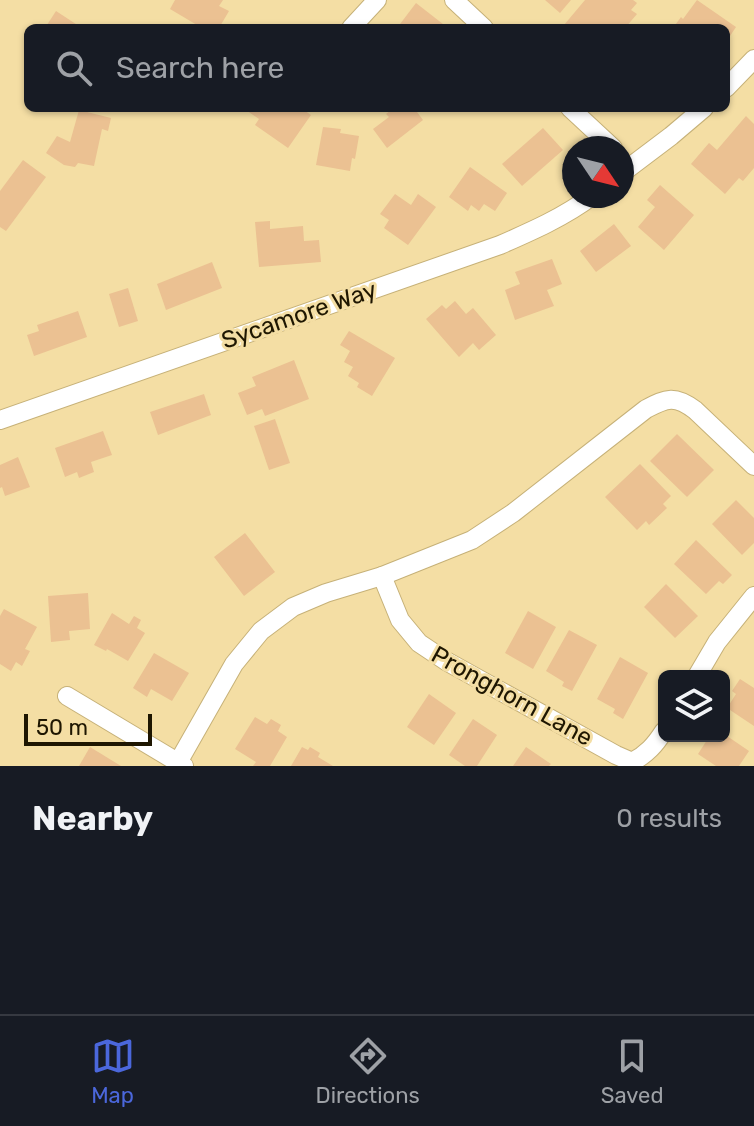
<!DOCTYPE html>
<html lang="en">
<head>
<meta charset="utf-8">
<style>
	:root { --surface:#171b24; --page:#242831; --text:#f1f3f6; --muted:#9ea1a6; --line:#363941; --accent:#4b67db }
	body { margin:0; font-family:Rubik,sans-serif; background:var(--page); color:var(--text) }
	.controls { position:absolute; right:24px; bottom:24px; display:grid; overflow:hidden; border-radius:12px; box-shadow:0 2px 6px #0004 }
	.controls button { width:72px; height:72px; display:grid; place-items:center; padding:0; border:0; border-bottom:2px solid var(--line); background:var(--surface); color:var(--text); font:40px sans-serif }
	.compass { position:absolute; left:562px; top:136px; width:72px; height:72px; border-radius:50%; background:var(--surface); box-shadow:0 2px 6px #0004; rotate:125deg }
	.scale { position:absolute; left:24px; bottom:20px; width:128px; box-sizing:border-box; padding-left:8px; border:4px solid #1e1601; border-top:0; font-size:22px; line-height:28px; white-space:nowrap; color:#1e1601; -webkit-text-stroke:6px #f4dea4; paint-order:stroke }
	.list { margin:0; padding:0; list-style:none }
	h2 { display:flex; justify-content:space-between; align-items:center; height:104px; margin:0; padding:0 32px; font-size:34px }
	h2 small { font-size:26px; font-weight:400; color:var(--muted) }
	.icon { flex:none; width:44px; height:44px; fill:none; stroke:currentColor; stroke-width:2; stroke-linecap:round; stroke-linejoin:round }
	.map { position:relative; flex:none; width:754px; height:766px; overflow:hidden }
	.search { position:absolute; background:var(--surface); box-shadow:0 2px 6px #0004; left:24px; right:24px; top:24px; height:88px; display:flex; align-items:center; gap:20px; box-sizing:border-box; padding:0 28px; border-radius:12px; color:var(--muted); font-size:30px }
	.sheet { height:248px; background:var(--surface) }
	nav { display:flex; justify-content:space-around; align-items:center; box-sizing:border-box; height:112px; border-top:2px solid var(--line); background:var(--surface); font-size:22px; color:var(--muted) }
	nav a { display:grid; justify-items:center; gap:4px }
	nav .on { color:var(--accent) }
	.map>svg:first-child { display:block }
	.building { fill:#ebc192 }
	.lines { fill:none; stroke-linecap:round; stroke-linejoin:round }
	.minor-casing { stroke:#c6b178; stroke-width:20 }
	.minor { stroke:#fff; stroke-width:18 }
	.labels { text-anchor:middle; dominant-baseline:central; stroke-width:6; stroke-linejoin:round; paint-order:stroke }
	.street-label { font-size:24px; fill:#1e1601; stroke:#f4dea4 }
</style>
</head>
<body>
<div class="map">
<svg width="754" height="766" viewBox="0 0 754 766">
	<rect width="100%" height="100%" fill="#f4dea4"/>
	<g class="building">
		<path d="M 175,0 L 223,0 L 219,6 L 229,11 L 219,28 L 202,28 L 170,9 Z"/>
		<path d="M 545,0 L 571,0 L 560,13 Z"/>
		<path d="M 585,0 L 633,0 L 637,3 L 631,10 L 637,14 L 625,28 L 597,28 L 594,26 L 592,28 L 567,28 L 564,25 Z"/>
		<path d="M 697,0 L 736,27 L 726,42 L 726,28 L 673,28 L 681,17 L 683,19 Z"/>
		<path d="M 416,3 L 448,28 L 397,28 Z"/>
		<path d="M 56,11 L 82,28 L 45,28 Z"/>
		<path d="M 243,108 L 292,108 L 296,111 L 297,108 L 301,108 L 311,115 L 288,148 L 255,125 L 259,119 Z"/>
		<path d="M 394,108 L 414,108 L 423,120 L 387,148 L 373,129 L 389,117 L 386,114 Z"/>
		<path d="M 79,110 L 111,118 L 108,131 L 102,129 L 94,166 L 78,163 L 75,167 L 64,165 L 46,153 L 57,136 L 70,142 Z"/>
		<path d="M 746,116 L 754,124 L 754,168 L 743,181 L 739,178 L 725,194 L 691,164 L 709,143 L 717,150 Z"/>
		<path d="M 323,127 L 341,129 L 340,133 L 359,136 L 355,159 L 352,158 L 350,171 L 316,165 Z"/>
		<path d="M 543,128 L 563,150 L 522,186 L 502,164 Z"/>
		<path d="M 23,160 L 46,177 L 6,231 L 0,227 L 0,191 Z"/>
		<path d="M 470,167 L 507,193 L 495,211 L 484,204 L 479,211 L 471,205 L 468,211 L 449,197 Z"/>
		<path d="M 660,185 L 694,215 L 664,250 L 638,227 L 655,207 L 647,200 Z"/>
		<path d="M 395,194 L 411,205 L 418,194 L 436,207 L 408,245 L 384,228 L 389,220 L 380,214 Z"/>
		<path d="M 270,221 L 270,229 L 303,226 L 304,241 L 319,240 L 321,262 L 259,267 L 255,222 Z"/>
		<path d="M 614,224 L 631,246 L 596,272 L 580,251 Z"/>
		<path d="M 552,259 L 562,284 L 547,290 L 554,306 L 515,320 L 505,290 L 520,284 L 515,272 Z"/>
		<path d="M 212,262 L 222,288 L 166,310 L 157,284 Z"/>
		<path d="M 128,288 L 138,321 L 119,327 L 109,294 Z"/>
		<path d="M 455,301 L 466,314 L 473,308 L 496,335 L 479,350 L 473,343 L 459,357 L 426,319 L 442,305 L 446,309 Z"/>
		<path d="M 78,311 L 87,337 L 34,356 L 27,335 L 39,331 L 37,325 Z"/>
		<path d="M 349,331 L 395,358 L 372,396 L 357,387 L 359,383 L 348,376 L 353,367 L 344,362 L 350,351 L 340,345 Z"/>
		<path d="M 294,360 L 309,399 L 265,416 L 262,409 L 247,415 L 238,393 L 256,386 L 252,377 Z"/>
		<path d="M 204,394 L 211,415 L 158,435 L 150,412 Z"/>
		<path d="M 275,419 L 290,463 L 269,470 L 254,426 Z"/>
		<path d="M 103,431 L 112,455 L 91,462 L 94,472 L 79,478 L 77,472 L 65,477 L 55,448 Z"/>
		<path d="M 677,434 L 714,470 L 687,497 L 650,461 Z"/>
		<path d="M 18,457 L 30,487 L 5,496 L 2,487 L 0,488 L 0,465 Z"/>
		<path d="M 640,464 L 671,496 L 663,504 L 667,508 L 649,525 L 646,521 L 637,530 L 605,497 Z"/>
		<path d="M 736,500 L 754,518 L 754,543 L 742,555 L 712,524 Z"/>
		<path d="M 245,533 L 275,572 L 244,596 L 214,557 Z"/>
		<path d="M 696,540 L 732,575 L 723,584 L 719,581 L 706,594 L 674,564 Z"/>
		<path d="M 666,584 L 698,616 L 675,638 L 644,607 Z"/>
		<path d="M 88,593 L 90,629 L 69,631 L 70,640 L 51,642 L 48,596 Z"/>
		<path d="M 4,609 L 37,627 L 25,649 L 30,651 L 22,666 L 16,662 L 11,671 L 0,664 L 0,616 Z"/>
		<path d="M 528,611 L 556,627 L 533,669 L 505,653 Z"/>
		<path d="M 112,613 L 129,624 L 134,616 L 141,620 L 137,628 L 145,633 L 128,661 L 107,649 L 106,651 L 94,645 Z"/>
		<path d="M 569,630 L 597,645 L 572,691 L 562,686 L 564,682 L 546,671 Z"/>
		<path d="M 154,653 L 189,673 L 172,701 L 151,689 L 147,697 L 133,688 Z"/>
		<path d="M 620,657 L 648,673 L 623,719 L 613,713 L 615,709 L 597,699 Z"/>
		<path d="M 740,679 L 754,688 L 754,726 L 727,708 L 736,694 L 732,691 Z"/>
		<path d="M 429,694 L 456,713 L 434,745 L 407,727 Z"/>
		<path d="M 255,717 L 267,724 L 271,719 L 281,725 L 278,731 L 287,737 L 270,766 L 253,766 L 256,762 L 235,749 Z"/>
		<path d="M 473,719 L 497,735 L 477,766 L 465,766 L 449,755 Z"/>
		<path d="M 724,734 L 749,751 L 739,766 L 716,766 L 698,754 L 707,740 L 701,736 L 724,736 Z"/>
		<path d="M 90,747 L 121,766 L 79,766 Z"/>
		<path d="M 302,747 L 308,750 L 310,747 L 320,753 L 318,757 L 333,766 L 291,766 Z"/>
		<path d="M 526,747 L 551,764 L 549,766 L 513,766 Z"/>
	</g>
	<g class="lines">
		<g class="minor-casing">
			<g id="minor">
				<path d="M 454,0 L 484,28"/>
				<path d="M 351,28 L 377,0"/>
				<path d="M 726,88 L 754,59"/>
				<path d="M 570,108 L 613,148"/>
				<path d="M 622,173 L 671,136 L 704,108"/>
				<path d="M 0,420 L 500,245 C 532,231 564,217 592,196"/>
				<path d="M 382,576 L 400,620 L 419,643 L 446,661 L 616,755 L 632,762 C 647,754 655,745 664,731"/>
				<path d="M 697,676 L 717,642 L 754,596"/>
				<path d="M 67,696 L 184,766"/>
				<path d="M 176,766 L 234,664 L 261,631 L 293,607 L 326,593 L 382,576 L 472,540 L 513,513 L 646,409 C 667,398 675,395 695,410 L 754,466"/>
			</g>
		</g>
		<use href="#minor" class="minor"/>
	</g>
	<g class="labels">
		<g class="street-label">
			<text transform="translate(299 315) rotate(-19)">Sycamore Way</text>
			<text transform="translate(512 696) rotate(29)">Pronghorn Lane</text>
		</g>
	</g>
</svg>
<div class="controls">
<button><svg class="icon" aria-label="layers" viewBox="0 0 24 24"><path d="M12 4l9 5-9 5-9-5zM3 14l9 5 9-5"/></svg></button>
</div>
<svg class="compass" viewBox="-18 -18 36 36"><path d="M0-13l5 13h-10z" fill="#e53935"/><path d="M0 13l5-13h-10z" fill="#9ea1a6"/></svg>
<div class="scale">50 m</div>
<div class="search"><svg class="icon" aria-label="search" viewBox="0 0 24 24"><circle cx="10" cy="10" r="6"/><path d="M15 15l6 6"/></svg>Search here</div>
</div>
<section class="sheet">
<h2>Nearby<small>0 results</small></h2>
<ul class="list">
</ul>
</section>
<nav>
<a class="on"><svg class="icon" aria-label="map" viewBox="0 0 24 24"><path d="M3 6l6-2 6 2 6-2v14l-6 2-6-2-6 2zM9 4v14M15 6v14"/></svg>Map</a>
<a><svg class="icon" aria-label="directions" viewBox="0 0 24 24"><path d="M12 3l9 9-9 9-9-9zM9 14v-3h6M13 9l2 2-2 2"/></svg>Directions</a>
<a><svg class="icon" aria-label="saved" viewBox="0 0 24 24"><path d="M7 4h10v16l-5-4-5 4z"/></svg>Saved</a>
</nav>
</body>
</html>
